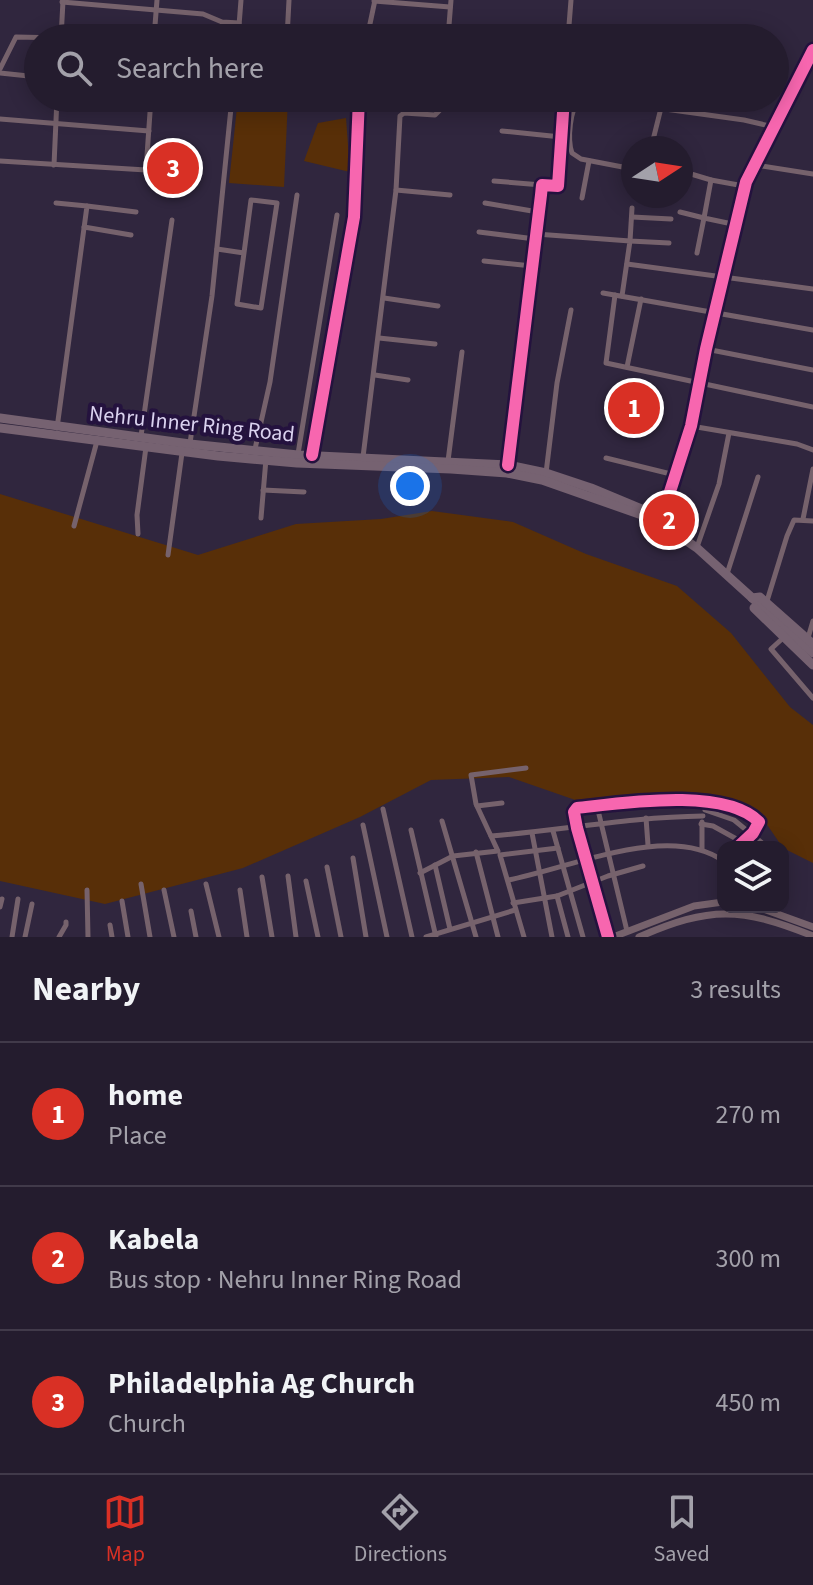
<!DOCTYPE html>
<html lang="en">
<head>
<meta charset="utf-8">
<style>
	:root { --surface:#241c2e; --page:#2c2536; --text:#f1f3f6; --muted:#a3a1aa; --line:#413a4a; --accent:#d93025 }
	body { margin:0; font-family:"Source Sans 3",sans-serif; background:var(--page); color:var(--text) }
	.controls { position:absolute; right:24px; bottom:24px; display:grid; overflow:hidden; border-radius:16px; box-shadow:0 4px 20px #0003 }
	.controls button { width:72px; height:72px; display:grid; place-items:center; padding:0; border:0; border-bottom:2px solid var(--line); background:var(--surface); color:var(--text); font:40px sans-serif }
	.compass { position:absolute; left:621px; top:136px; width:72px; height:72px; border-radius:50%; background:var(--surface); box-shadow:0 4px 20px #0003; rotate:78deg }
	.you { position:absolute; left:410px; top:486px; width:28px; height:28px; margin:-20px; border:6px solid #fff; border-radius:50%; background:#1a73e8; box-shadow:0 0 0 12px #1a73e833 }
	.badge { display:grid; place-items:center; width:52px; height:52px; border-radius:50%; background:var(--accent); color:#fff; font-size:26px; font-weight:700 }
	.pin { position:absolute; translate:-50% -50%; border:4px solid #fff; box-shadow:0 2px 8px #0006 }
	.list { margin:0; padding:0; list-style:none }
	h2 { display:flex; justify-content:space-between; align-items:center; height:104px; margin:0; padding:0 32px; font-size:34px }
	h2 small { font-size:26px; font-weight:400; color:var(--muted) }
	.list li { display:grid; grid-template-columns:52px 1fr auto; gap:24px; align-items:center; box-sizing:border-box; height:144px; padding:0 32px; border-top:2px solid var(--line) }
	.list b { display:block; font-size:30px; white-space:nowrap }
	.list p { margin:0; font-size:26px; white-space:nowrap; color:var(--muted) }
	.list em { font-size:26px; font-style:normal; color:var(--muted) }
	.icon { flex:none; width:44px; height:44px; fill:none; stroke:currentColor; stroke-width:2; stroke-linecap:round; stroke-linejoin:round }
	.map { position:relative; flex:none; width:813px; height:937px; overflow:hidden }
	.search { position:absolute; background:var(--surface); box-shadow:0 4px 20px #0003; left:24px; right:24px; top:24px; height:88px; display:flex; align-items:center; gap:20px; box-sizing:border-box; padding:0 28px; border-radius:44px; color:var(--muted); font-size:30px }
	.sheet { height:536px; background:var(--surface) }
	nav { display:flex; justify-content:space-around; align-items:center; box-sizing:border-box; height:112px; border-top:2px solid var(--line); background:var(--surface); font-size:22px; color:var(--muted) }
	nav a { display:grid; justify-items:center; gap:4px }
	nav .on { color:var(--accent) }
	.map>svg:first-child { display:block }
	.green { fill:#582f08 }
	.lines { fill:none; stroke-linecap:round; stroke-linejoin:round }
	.minor { stroke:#76626c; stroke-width:5 }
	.tertiary { stroke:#76626c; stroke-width:7 }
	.primary { stroke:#766271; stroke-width:9 }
	.cycleway-casing { stroke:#24123e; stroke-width:17 }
	.cycleway { stroke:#f766af; stroke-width:12 }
	.labels { text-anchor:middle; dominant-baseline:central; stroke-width:8; stroke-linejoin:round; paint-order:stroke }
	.street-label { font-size:22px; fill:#dad2ef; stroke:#24123e }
</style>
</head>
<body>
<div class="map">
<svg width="813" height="937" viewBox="0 0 813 937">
	<rect width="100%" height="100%" fill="#30263e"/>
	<g class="green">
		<path d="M 238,98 L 288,98 L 284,187 L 229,183 Z"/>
		<path d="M 346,118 L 350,172 L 304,161 L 318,123 Z"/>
		<path d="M 0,494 L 198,555 L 296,524 L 381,519 L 432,511 L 513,522 L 586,554 L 677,586 L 731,633 L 790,707 L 813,725 L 813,863 L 783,848 L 757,810 L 678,793 L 584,803 L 509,777 L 431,780 L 360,817 L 243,868 L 105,904 L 0,881 Z"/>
	</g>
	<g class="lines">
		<g class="minor">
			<path d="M 374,1 L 450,7"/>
			<path d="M 62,2 L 203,14 L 222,22 L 239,23"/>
			<path d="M 368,34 L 448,38"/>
			<path d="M 61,38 L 63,1"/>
			<path d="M 154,38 L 157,0"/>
			<path d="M 238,38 L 241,0"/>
			<path d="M 287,38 L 289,0"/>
			<path d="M 367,38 L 375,0"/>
			<path d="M 448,38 L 451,0"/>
			<path d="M 568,38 L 571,0"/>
			<path d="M 0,69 L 16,37 L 63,38"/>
			<path d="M 0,73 L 38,77"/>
			<path d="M 441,98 L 440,110 L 435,115 L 404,113 L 400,116 L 396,190 L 450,195"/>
			<path d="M 580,98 C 570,109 567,139 572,153 L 581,159 L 633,169"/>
			<path d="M 586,98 L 744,120 L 774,127"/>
			<path d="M 0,119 L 149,131"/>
			<path d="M 502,131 L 561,137"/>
			<path d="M 651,148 L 661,108"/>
			<path d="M 0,161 L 146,170 L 151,98"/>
			<path d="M 54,165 L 57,98"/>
			<path d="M 755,165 L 813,174"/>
			<path d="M 681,171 L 711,180"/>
			<path d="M 494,181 L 542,185"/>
			<path d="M 582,198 L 589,161"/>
			<path d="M 56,203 L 87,206 L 57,428"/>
			<path d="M 485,203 L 538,212"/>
			<path d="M 87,206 L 136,212"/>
			<path d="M 632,208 L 630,241 L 669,243"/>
			<path d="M 680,212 L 704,218 L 697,253"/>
			<path d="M 632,217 L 671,219"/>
			<path d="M 737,225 L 704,218 L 711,180 L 744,186"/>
			<path d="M 84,227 L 131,235"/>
			<path d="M 479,232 L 535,239"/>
			<path d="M 536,234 L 630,241 L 622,296"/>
			<path d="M 217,249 L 244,253 L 237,304 L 261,308 L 277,203 L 251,200 L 244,253"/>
			<path d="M 484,261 L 532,266"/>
			<path d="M 627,264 L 813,289"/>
			<path d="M 603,293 L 813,330"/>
			<path d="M 615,295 L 606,363 L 813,407"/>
			<path d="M 384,298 L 438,306"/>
			<path d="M 379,338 L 435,344"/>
			<path d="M 706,349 L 813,370"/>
			<path d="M 627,367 L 641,299"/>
			<path d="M 375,375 L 408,380"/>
			<path d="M 691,426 L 797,444 L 813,450"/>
			<path d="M 141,436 L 172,220"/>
			<path d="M 190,443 L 212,296 L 232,98"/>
			<path d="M 255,449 L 270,382 L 297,195"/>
			<path d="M 298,454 L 337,215"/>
			<path d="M 312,455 L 354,217 L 359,98"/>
			<path d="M 363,457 L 396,190"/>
			<path d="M 606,458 L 675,475"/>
			<path d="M 448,461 L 462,352"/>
			<path d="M 508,464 L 541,195 L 542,185 L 558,186 L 564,98"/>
			<path d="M 546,473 L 557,383 L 571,310"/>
			<path d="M 263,490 L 304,492"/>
			<path d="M 261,518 L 266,459"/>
			<path d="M 803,519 L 813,469"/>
			<path d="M 74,526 L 97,441"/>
			<path d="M 138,534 L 137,515 L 146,447"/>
			<path d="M 697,547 L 719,484 L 729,433"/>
			<path d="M 168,555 L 182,453"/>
			<path d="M 727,574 L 758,477"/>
			<path d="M 767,601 L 787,536 L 794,520 L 813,521"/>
			<path d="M 783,638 L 771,649 L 813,698"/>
			<path d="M 808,638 L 813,621"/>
			<path d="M 477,806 L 502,803"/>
			<path d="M 597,806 L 627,931"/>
			<path d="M 383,809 L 412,937"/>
			<path d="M 705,810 L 734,820 L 767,847"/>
			<path d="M 646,818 L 648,845"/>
			<path d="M 442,821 L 476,937"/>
			<path d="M 702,822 L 702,849"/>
			<path d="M 701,824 L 713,826 L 751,847"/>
			<path d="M 363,825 L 387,937"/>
			<path d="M 411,830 L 436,937"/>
			<path d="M 553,831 L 583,937"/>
			<path d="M 532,833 L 552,937"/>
			<path d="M 491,836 C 562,830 631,817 703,816"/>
			<path d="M 497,849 L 476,804 L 471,775 L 526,768"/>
			<path d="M 476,852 L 498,937"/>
			<path d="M 353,858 L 366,937"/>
			<path d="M 435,865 L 450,929"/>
			<path d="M 327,867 L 341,937"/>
			<path d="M 420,873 L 453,856 L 498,851"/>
			<path d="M 288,876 L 296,937"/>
			<path d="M 262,877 L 272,937"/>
			<path d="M 508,880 C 568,869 669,822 723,861"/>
			<path d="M 306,881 L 318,937"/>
			<path d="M 141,884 L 150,937"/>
			<path d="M 206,884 L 219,937"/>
			<path d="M 87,890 L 88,937"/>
			<path d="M 164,890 L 174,937"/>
			<path d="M 240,890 L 247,937"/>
			<path d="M 557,896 L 568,937"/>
			<path d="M 122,901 L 128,937"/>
			<path d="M 513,903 L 557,896 L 608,876 L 643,866"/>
			<path d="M 0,907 L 2,899"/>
			<path d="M 191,911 L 196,937"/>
			<path d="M 110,925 L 112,937"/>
			<path d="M 12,937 L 18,899"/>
			<path d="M 25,937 L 32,904"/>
			<path d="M 59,937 L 66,925 L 66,922"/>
			<path d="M 426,937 L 515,910"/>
			<path d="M 524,937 L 500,855 L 558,848"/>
			<path d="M 608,937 L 577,828 L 574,812 L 577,808 C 623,803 725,787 759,822 L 753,833 L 738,847"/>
		</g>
		<g class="tertiary">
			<path d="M 660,523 L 691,426 L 706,349 L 746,182 L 813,50"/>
			<path d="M 758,907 L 813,927"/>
			<path d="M 613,937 L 694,906 L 723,902"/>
			<path d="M 639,937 C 710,906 741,907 813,936"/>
		</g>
		<g class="primary">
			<path d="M 0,418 L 190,444 L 298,455 L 508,465 L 546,473 L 591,488 L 651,513 L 656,520 L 697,548 L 813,653"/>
			<path d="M 0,428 L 218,456 L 297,463 L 451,469 L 507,473 L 542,480 L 656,520"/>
			<path d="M 752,598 L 760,597 L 813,644"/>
			<path d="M 754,608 L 813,665"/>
		</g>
		<g class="cycleway-casing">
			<g id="cycleway">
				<path d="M 312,455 L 354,217 L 359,98"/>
				<path d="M 508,465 L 541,195 L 542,185 L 558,186 L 564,98"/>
				<path d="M 660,523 L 691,426 L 706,349 L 746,182 L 813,50"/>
				<path d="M 608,937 L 577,828 L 574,812 L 577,808 C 623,803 725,787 759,822 L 753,833 L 738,847"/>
			</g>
		</g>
		<use href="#cycleway" class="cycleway"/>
	</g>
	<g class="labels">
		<g class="street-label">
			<text transform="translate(192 424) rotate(6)">Nehru Inner Ring Road</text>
		</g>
	</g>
</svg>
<div class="controls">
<button><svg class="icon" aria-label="layers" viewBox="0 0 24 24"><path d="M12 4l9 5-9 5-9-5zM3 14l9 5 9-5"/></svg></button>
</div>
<svg class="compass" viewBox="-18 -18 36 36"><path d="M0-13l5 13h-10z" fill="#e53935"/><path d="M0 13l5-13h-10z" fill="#a3a1aa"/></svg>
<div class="you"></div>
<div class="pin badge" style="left:634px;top:408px">1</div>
<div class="pin badge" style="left:669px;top:520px">2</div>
<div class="pin badge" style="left:173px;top:168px">3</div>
<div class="search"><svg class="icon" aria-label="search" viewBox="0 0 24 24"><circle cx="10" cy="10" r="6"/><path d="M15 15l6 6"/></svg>Search here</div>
</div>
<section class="sheet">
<h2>Nearby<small>3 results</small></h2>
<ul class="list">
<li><span class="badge">1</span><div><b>home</b><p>Place</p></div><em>270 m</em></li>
<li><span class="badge">2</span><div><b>Kabela</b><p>Bus stop · Nehru Inner Ring Road</p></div><em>300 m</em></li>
<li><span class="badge">3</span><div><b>Philadelphia Ag Church</b><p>Church</p></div><em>450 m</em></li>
</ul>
</section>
<nav>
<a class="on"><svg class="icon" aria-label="map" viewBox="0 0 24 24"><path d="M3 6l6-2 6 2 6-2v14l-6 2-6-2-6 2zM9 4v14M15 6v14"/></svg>Map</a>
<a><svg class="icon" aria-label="directions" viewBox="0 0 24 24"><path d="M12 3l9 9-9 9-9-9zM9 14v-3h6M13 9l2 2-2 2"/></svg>Directions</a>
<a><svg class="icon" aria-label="saved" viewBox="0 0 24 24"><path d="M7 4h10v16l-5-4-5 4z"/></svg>Saved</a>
</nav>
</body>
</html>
